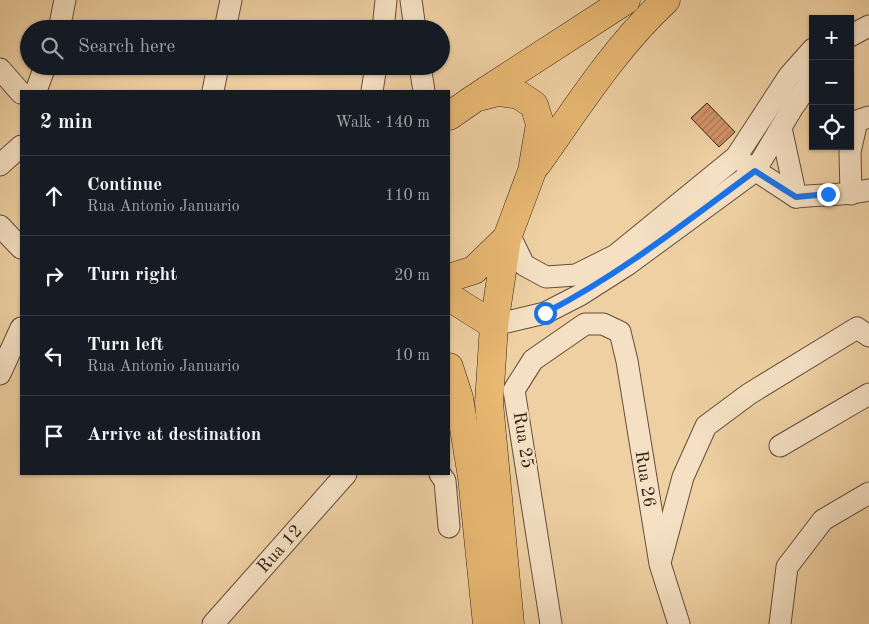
<!DOCTYPE html>
<html lang="en">
<head>
<meta charset="utf-8">
<style>
	:root { --surface:#171b24; --page:#20242c; --text:#f1f3f6; --muted:#9ea1a6; --line:#363941 }
	body { margin:0; font-family:"Old Standard TT",serif; background:var(--page); color:var(--text) }
	.controls { position:absolute; right:15px; top:15px; display:grid; overflow:hidden; border-radius:0px; box-shadow:0 1px 4px #0004 }
	.controls button { width:45px; height:45px; display:grid; place-items:center; padding:0; border:0; border-bottom:1px solid var(--line); background:var(--surface); color:var(--text); font:25px sans-serif }
	.stop { position:absolute; width:15px; height:15px; margin:-11px; border:4px solid #1a73e8; border-radius:50%; background:#fff }
	.stop.end { background:#1a73e8; border-color:#fff; box-shadow:0 1px 5px #0008 }
	.list { margin:0; padding:0; list-style:none }
	h2 { display:flex; justify-content:space-between; align-items:center; height:65px; margin:0; padding:0 20px; font-size:21px }
	h2 small { font-size:16px; font-weight:400; color:var(--muted) }
	.list li { display:grid; grid-template-columns:32px 1fr auto; gap:15px; align-items:center; box-sizing:border-box; height:80px; padding:0 20px; border-top:1px solid var(--line) }
	.list b { display:block; font-size:19px; white-space:nowrap }
	.list p { margin:0; font-size:16px; white-space:nowrap; color:var(--muted) }
	.list em { font-size:16px; font-style:normal; color:var(--muted) }
	.icon { flex:none; width:28px; height:28px; fill:none; stroke:currentColor; stroke-width:2; stroke-linecap:round; stroke-linejoin:round }
	.map { position:relative; flex:none; width:869px; height:624px; overflow:hidden }
	.search { position:absolute; background:var(--surface); box-shadow:0 1px 4px #0004; left:20px; top:20px; width:430px; height:55px; display:flex; align-items:center; gap:12px; box-sizing:border-box; padding:0 18px; border-radius:28px; color:var(--muted); font-size:19px }
	.panel { position:absolute; background:var(--surface); box-shadow:0 1px 4px #0004; left:20px; top:90px; width:430px; height:385px; border-radius:0px }
	.map>svg:first-child { display:block }
	.building { fill:url(#building-hatch); stroke:#312119 }
	.lines { fill:none; stroke-linecap:round; stroke-linejoin:round }
	.minor-casing { stroke:#604d3c; stroke-width:23 }
	.major-casing { stroke:#312119; stroke-width:29 }
	.minor { stroke:#f5e0c3; stroke-width:21 }
	.major { stroke:#e8b872; stroke-width:28 }
	.route { stroke:#1a73e8; stroke-width:6 }
	.labels { text-anchor:middle; dominant-baseline:central; stroke-width:4.5; stroke-linejoin:round; paint-order:stroke }
	.street-label { font-size:18px; fill:#312119; stroke:#f5e0c3 }
</style>
</head>
<body>
<div class="map">
<svg width="869" height="624" viewBox="0 0 869 624">
	<defs>
		<pattern id="building-hatch" width="6" height="6" patternUnits="userSpaceOnUse" patternTransform="scale(1.25)"><rect width="6" height="6" fill="#d39267"/><path d="M-1 1l2-2M0 6l6-6M5 7l2-2" fill="none" stroke="#ac7754"/></pattern>
	</defs>
	<rect width="100%" height="100%" fill="#efd0a3"/>
	<filter id="stains"><feTurbulence type="fractalNoise" baseFrequency=".004" numOctaves="4"/><feColorMatrix values="0 0 0 0 .2 0 0 0 0 .09 0 0 0 0 .02 0 0 0 .5 -.17"/></filter>
	<radialGradient id="worn" r=".72"><stop offset=".6" stop-color="#630" stop-opacity="0"/><stop offset="1" stop-color="#630" stop-opacity=".3"/></radialGradient>
	<path class="building" d="M 707,103 L 735,132 L 719,147 L 691,118 Z"/>
	<g class="lines">
		<g class="minor-casing">
			<g id="minor">
				<path d="M 411,0 L 415,29"/>
				<path d="M 59,29 L 65,0"/>
				<path d="M 225,29 L 231,0"/>
				<path d="M 383,29 L 386,0"/>
				<path d="M 850,36 L 869,26"/>
				<path d="M 420,66 L 424,91"/>
				<path d="M 0,69 L 21,93"/>
				<path d="M 36,91 L 45,66"/>
				<path d="M 213,91 L 218,66"/>
				<path d="M 372,91 L 376,66"/>
				<path d="M 781,128 L 796,197"/>
				<path d="M 744,163 L 796,197"/>
				<path d="M 0,165 L 21,146"/>
				<path d="M 851,194 L 850,152 L 857,121 L 869,117"/>
				<path d="M 796,197 C 821,194 845,196 869,190"/>
				<path d="M 0,226 L 21,248"/>
				<path d="M 509,234 L 524,265 L 546,277 L 576,275 L 616,255 L 736,157 L 789,76 L 813,49"/>
				<path d="M 494,325 L 545,313 L 580,295 L 627,265 L 755,171 L 793,107 L 813,78"/>
				<path d="M 0,374 L 21,328"/>
				<path d="M 780,446 L 869,394"/>
				<path d="M 440,474 L 445,481 L 449,527"/>
				<path d="M 661,559 L 683,477 L 706,426 L 749,394 L 857,328 L 869,336"/>
				<path d="M 213,624 L 346,474"/>
				<path d="M 551,624 L 514,390 L 533,360 L 585,324 L 603,324 L 620,332 L 627,361 L 660,564 L 679,624"/>
				<path d="M 780,624 L 787,567 L 823,520 L 869,493"/>
			</g>
		</g>
		<g class="major-casing">
			<g id="major">
				<path d="M 481,94 L 626,0"/>
				<path d="M 449,116 L 475,98 L 498,92 L 519,95 L 534,105 L 540,124 L 532,171 L 507,238 L 474,270 L 449,278"/>
				<path d="M 537,164 C 577,108 615,47 666,0"/>
				<path d="M 507,238 L 494,325 L 489,403 L 510,624"/>
				<path d="M 449,297 L 494,325"/>
				<path d="M 449,367 L 459,398 L 472,477 L 487,624"/>
			</g>
		</g>
		<use href="#minor" class="minor"/>
		<use href="#major" class="major"/>
	</g>
	<g class="lines">
		<path class="route" d="M 545,313 C 621,274 687,221 755,171 L 796,197 L 828,194"/>
	</g>
	<g class="labels">
		<g class="street-label">
			<text transform="translate(523 440) rotate(81)">Rua 25</text>
			<text transform="translate(645 479) rotate(81)">Rua 26</text>
			<text transform="translate(280 549) rotate(-48)">Rua 12</text>
		</g>
	</g>
	<rect width="100%" height="100%" filter="url(#stains)"/>
	<rect width="100%" height="100%" fill="url(#worn)"/>
</svg>
<div class="controls">
<button>+</button>
<button>−</button>
<button><svg class="icon" aria-label="locate" viewBox="0 0 24 24"><circle cx="12" cy="12" r="6"/><path d="M12 2v4M12 18v4M2 12h4M18 12h4"/></svg></button>
</div>
<div class="stop" style="left:545px;top:313px"></div>
<div class="stop end" style="left:828px;top:194px"></div>
<div class="search"><svg class="icon" aria-label="search" viewBox="0 0 24 24"><circle cx="10" cy="10" r="6"/><path d="M15 15l6 6"/></svg>Search here</div>
<section class="panel">
<h2>2 min<small>Walk · 140 m</small></h2>
<ul class="list">
<li><svg class="icon" aria-label="ahead" viewBox="0 0 24 24"><path d="M12 20V5M6 11l6-6 6 6"/></svg><div><b>Continue</b><p>Rua Antonio Januario</p></div><em>110 m</em></li>
<li><svg class="icon" aria-label="right" viewBox="0 0 24 24"><path d="M7 20v-9h11M14 6l5 5-5 5"/></svg><div><b>Turn right</b></div><em>20 m</em></li>
<li><svg class="icon" aria-label="left" viewBox="0 0 24 24"><path d="M17 20v-9H6M10 6l-5 5 5 5"/></svg><div><b>Turn left</b><p>Rua Antonio Januario</p></div><em>10 m</em></li>
<li><svg class="icon" aria-label="arrive" viewBox="0 0 24 24"><path d="M6 21V4h12l-3 4 3 4H6"/></svg><div><b>Arrive at destination</b></div></li>
</ul>
</section>
</div>
</body>
</html>
